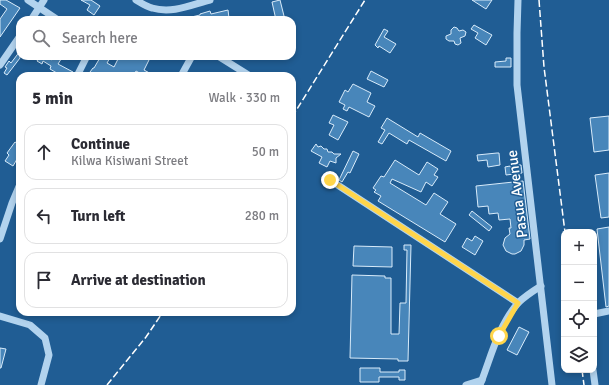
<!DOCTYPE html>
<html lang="en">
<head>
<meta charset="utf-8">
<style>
	:root { --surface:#fff; --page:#f2f2f3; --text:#2b2b33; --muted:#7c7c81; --line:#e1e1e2 }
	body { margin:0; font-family:Signika,sans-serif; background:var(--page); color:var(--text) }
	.controls { position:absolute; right:12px; bottom:12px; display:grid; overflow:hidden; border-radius:8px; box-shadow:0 2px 6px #0003 }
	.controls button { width:36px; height:36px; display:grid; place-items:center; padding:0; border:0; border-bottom:1px solid var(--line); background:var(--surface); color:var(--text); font:20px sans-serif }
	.stop { position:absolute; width:12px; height:12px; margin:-9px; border:3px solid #ffd54a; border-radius:50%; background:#fff }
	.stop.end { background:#ffd54a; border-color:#fff; box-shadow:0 1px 4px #0008 }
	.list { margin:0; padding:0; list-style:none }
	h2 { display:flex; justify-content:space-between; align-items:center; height:52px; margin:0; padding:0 16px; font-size:17px }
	h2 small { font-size:13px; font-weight:400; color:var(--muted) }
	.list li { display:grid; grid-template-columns:26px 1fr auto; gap:12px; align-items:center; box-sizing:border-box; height:56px; margin:0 8px 8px; padding:0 8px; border:1px solid var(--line); border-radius:12px }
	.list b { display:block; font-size:15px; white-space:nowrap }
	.list p { margin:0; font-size:13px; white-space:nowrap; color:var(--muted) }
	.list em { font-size:13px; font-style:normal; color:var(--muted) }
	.icon { flex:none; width:22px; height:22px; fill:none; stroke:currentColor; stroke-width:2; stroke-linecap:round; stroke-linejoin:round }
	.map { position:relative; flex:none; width:609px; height:385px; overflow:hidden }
	.search { position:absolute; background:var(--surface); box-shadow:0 2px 6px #0003; left:16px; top:16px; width:280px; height:44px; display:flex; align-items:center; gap:10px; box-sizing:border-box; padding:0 14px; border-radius:12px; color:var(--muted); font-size:15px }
	.panel { position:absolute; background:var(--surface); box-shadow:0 2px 6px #0003; left:16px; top:72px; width:280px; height:244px; border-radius:12px }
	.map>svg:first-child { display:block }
	.building { fill:#4886ba; stroke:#d8ebfa }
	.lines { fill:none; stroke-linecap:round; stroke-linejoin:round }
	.minor { stroke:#b2d3ee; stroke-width:7 }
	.rail { stroke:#fff; stroke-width:1.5; stroke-dasharray:7 3; stroke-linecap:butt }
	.route { stroke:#ffd54a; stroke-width:5 }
	.labels { text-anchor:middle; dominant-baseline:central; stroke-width:3; stroke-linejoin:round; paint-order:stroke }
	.street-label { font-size:15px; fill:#fff; stroke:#205d94 }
</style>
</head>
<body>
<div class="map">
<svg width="609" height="385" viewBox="0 0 609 385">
	<rect width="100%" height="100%" fill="#205d94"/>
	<g class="building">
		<path d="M 0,0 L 6,0 L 20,8 L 0,37 L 0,19 L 7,9 L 0,4 Z"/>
		<path d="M 81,0 L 91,0 L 100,6 L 94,15 L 87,10 L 90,5 Z"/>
		<path d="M 280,0 L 285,20 L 276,20 L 272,2 Z"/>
		<path d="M 472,0 L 492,0 L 486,9 Z"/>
		<path d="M 228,10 L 229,18 L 222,19 L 223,20 L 187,20 L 187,18 L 200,15 L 200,14 L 210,11 L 211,14 Z"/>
		<path d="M 474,25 L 492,35 L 486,45 L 475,38 L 478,33 L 471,29 Z"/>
		<path d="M 454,27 L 457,28 L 459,31 L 463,30 L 466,32 L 465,36 L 460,38 L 461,43 L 458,45 L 455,44 L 454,41 L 449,41 L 446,39 L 446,36 L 451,34 L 451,30 Z"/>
		<path d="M 384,29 L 388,31 L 384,37 L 396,44 L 390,53 L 379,46 L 378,48 L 375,45 Z"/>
		<path d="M 20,51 L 20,58 L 7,75 L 4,73 L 7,68 L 5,67 L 9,61 L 11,63 Z"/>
		<path d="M 40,56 L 42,58 L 43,56 L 46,56 L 52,60 L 55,56 L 63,56 L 58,64 L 73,72 L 71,76 L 62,76 L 50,69 L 51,66 L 43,61 L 42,64 L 37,61 Z"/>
		<path d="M 101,56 L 111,56 L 107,63 L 114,67 L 118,59 L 113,56 L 121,56 L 127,59 L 128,56 L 142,56 L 149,60 L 144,70 L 155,76 L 145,76 L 136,71 L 133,76 L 87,76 L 93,68 L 94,68 Z"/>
		<path d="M 506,58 L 511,58 L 511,67 L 495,67 L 495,62 L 506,61 Z"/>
		<path d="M 371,71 L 388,80 L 384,87 L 367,79 Z"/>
		<path d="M 353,84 L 371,93 L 367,102 L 375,106 L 369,117 L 349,107 L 347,111 L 343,109 L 345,105 L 339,102 L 345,90 L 348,92 Z"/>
		<path d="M 333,115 L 348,122 L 338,140 L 329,135 L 334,125 L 329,123 Z"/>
		<path d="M 609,116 L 609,150 L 594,152 L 590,118 Z"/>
		<path d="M 387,118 L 418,137 L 420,133 L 451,151 L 446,161 L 409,140 L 407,144 L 389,133 L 382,144 L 378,142 L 385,130 L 381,128 Z"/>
		<path d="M 15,142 L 20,145 L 20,154 L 13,166 L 5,161 L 9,155 L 7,153 Z"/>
		<path d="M 316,144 L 318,147 L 321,146 L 324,149 L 327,149 L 328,152 L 332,152 L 334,154 L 341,154 L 336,158 L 336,163 L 330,161 L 327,167 L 319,163 L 322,157 L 311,151 Z"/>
		<path d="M 353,151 L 359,154 L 350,173 L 348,172 L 342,182 L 339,180 Z"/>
		<path d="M 497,153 L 499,153 L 500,165 L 488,167 L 487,160 L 478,161 L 477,155 Z"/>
		<path d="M 395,160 L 419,175 L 427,162 L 438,169 L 434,175 L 438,177 L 432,186 L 426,182 L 421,192 L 392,179 L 390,183 L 426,205 L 434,193 L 448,202 L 440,214 L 456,224 L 445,242 L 378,201 L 381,196 L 374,192 L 376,190 L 373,188 L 381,176 L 384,177 Z"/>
		<path d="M 518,165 L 521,165 L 522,173 L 506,175 L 505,167 L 510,166 L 511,169 L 519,168 Z"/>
		<path d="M 609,173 L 609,217 L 601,218 L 595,175 Z"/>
		<path d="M 523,181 L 530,239 L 524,240 L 524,245 L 521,251 L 515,254 L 512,254 L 506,251 L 503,245 L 505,238 L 510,234 L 509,228 L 511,228 L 510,219 L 499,220 L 498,213 L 489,214 L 488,206 L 478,207 L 476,186 Z"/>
		<path d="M 472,211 L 492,227 L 489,231 L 469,215 Z"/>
		<path d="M 609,227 L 609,306 L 606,307 L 597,229 Z"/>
		<path d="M 475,236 L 483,241 L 475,255 L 462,247 L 467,238 L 472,241 Z"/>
		<path d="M 404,245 L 411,245 L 408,361 L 398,361 L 398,359 L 350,358 L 352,275 L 385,276 L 385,278 L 391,278 L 391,334 L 399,334 L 400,303 L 406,303 L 407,250 L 404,250 Z"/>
		<path d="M 354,246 L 392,247 L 392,267 L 353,266 Z"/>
		<path d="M 519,327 L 529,332 L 517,355 L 507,350 Z"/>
		<path d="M 0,348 L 6,349 L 1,368 L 0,368 Z"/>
		<path d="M 360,368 L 380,368 L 380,372 L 399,372 L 399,370 L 405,370 L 405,380 L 399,380 L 399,377 L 379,377 L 379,382 L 360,382 Z"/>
	</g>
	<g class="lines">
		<g class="minor">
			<path d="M 28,0 L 58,20"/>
			<path d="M 136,0 C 141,3 147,7 152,8 C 172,14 191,5 210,0"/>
			<path d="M 518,0 L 517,33 L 517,85 L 552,385"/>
			<path d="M 31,20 L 44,0"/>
			<path d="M 218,56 L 250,76"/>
			<path d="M 0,65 L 20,36"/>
			<path d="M 77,76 L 87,56"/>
			<path d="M 181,76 L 192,56"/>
			<path d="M 330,180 L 518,303"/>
			<path d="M 0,239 L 12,203 L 20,184"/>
			<path d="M 594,314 L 609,311"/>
			<path d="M 0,316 L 30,325 L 45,338 L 49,355 L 41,385"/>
			<path d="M 593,370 L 595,385"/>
			<path d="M 466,385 L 482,380"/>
			<path d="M 480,385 C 491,357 498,326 518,303 C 525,296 533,291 541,286"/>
		</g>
		<g class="rail">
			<path d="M 539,0 L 544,67 L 565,232"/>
			<path d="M 292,117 L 365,0"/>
			<path d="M 582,370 L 584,385"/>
			<path d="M 107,385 L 146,337 L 163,312"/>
		</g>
	</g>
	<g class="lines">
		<path class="route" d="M 330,180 L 518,303 L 499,336"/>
	</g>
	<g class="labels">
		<g class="street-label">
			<text transform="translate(517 194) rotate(-97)">Pasua Avenue</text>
		</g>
	</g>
</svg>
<div class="controls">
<button>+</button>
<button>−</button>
<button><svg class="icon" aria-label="locate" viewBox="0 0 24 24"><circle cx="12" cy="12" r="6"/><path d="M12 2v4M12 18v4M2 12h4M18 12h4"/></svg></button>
<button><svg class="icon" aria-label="layers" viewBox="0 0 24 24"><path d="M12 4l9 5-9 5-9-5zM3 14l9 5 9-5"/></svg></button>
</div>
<div class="stop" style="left:499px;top:336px"></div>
<div class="stop end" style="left:330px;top:180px"></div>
<div class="search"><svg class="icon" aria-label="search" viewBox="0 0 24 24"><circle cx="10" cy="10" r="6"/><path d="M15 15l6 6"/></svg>Search here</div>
<section class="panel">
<h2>5 min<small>Walk · 330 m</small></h2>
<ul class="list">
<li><svg class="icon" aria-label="ahead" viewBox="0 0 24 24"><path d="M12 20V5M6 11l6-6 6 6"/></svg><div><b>Continue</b><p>Kilwa Kisiwani Street</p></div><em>50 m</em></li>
<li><svg class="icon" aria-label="left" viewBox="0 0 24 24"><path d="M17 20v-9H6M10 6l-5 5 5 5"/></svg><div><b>Turn left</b></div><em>280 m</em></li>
<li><svg class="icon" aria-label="arrive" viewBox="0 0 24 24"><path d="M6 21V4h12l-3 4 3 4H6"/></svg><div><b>Arrive at destination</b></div></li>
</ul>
</section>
</div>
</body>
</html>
